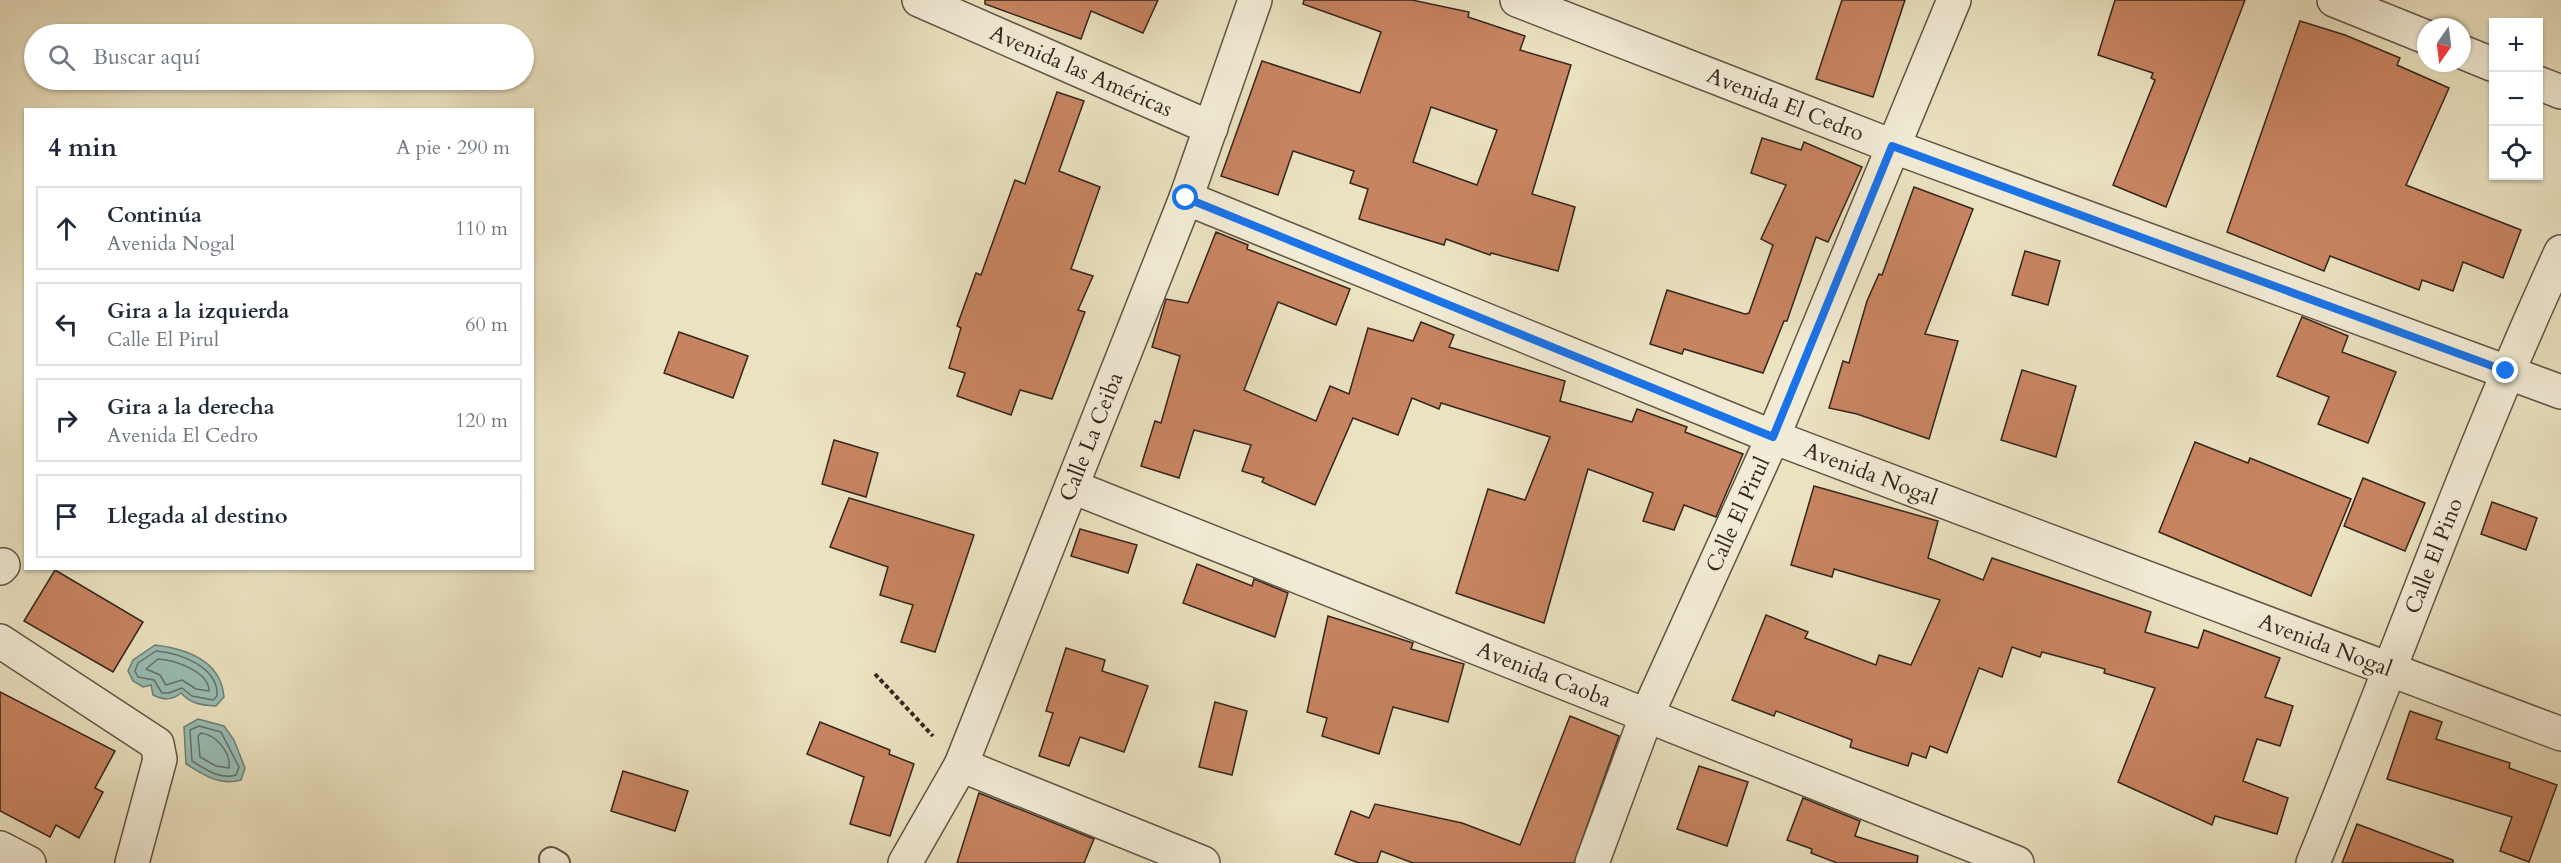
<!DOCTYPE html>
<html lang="es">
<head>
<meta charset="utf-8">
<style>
	:root { --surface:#fff; --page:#f2f2f3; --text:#1f2937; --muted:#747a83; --line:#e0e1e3 }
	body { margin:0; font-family:Cardo,serif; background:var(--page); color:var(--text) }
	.controls { position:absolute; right:18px; top:18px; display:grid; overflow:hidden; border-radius:0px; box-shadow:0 2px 4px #0004 }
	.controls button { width:54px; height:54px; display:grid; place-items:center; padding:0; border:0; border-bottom:2px solid var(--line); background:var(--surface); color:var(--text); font:30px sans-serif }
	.compass { position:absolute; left:2417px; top:18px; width:54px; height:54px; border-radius:50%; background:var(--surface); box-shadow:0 2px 4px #0004; rotate:194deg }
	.stop { position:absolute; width:18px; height:18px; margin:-14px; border:4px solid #1a73e8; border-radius:50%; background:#fff }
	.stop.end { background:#1a73e8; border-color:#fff; box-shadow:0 2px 6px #0008 }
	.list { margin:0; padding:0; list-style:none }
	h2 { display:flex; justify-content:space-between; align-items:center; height:78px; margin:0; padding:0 24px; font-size:26px }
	h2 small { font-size:20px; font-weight:400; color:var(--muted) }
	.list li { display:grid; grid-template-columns:39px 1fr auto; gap:18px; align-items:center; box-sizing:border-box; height:84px; margin:0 12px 12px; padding:0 12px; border:2px solid var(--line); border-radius:0px }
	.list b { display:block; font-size:22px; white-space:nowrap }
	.list p { margin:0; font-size:20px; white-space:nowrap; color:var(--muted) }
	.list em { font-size:20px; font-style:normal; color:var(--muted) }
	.icon { flex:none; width:33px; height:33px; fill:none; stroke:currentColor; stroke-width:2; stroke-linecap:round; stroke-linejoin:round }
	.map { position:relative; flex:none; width:2561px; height:863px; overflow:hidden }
	.search { position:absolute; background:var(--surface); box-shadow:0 2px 4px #0004; left:24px; top:24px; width:510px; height:66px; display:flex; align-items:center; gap:15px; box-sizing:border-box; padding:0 21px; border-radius:33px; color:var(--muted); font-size:22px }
	.panel { position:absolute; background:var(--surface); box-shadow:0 2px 4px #0004; left:24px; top:108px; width:510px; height:462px; border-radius:0px }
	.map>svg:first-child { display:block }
	.water { fill:#98bdb4; stroke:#708178; stroke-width:1.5 }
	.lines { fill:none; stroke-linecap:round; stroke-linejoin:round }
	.shore { stroke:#667269; stroke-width:1.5 }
	.building { fill:#c78461; stroke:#35261e; stroke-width:1.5; fill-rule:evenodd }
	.lane-casing { stroke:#625546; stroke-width:26 }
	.street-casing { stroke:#625546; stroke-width:36 }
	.path { stroke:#35261e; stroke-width:4; stroke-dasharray:4.5 3; stroke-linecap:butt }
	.lane { stroke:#f2ecd6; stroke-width:22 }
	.street { stroke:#f2ecd6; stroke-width:33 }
	.route { stroke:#1a73e8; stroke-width:8 }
	.labels { text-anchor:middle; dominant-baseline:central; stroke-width:5; stroke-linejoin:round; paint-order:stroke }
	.street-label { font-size:22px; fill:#35261e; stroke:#f2ecd6 }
</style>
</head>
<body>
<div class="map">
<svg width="2561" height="863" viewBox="0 0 2561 863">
	<rect width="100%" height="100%" fill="#ebe2c0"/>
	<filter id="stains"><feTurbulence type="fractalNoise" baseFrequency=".00333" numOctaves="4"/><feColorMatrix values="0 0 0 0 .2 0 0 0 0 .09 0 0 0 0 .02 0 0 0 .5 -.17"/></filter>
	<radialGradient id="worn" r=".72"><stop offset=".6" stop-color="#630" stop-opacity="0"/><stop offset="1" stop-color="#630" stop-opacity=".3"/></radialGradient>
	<g class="water">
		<path d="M 155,645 C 188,649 221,661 224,697 L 216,706 C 201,705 191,704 181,693 C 171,701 164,700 153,695 L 151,685 L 143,687 L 133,681 L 128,671 L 133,660 Z"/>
		<path d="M 198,719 L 224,726 L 234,740 L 245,768 L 241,780 C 219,786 204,775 186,764 L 184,727 Z"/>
	</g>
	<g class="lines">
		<g class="shore">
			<path d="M 156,651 C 180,653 219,667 217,696 L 213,700 L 192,696 L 182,688 L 169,693 L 162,693 L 154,680 L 138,677 L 135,671 L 138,663 Z"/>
			<path d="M 158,659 C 174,660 209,671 209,691 L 196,689 L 182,680 L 166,685 L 160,675 L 146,669 Z"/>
			<path d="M 199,726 L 221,732 L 239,767 L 236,775 C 220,780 205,769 192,761 L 190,730 Z"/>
			<path d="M 201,733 C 217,735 231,753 229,768 L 216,766 L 200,757 L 198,736 Z"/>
		</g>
	</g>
	<g class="building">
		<path d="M 985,0 L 1158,0 L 1143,33 L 1091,11 L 1081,39 L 985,4 Z"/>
		<path d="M 1304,0 L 1412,0 L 1469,12 L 1468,17 L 1525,36 L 1520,50 L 1571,65 L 1532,194 L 1575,207 L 1558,271 L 1491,253 L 1490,255 L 1446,239 L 1444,245 L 1359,219 L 1368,189 L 1350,183 L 1354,171 L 1293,151 L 1278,195 L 1221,176 L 1262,61 L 1360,93 L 1381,32 L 1303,4 ZM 1431,107 L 1497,130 L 1477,185 L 1413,162 Z"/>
		<path d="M 1842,0 L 1905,0 L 1873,97 L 1816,79 Z"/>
		<path d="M 2115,0 L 2245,0 L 2166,207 L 2113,185 L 2155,80 L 2151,78 L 2153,73 L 2098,55 Z"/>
		<path d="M 2300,21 L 2345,35 L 2400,58 L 2397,65 L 2449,88 L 2406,185 L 2521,230 L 2503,278 L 2463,262 L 2453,291 L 2422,280 L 2419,290 L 2330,256 L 2324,271 L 2227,232 Z"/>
		<path d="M 1057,92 L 1084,101 L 1059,171 L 1100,187 L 1071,269 L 1093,276 L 1078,310 L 1085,312 L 1052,399 L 1020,390 L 1011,415 L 957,396 L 965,373 L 949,368 L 961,328 L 957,326 L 976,273 L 981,275 L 1015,180 L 1025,184 Z"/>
		<path d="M 1762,138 L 1801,150 L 1804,142 L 1862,167 L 1828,242 L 1816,237 L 1787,321 L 1784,321 L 1763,373 L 1684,349 L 1682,354 L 1650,344 L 1667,290 L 1745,314 L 1749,313 L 1773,245 L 1761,239 L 1786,185 L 1751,173 Z"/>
		<path d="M 1914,187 L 1973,209 L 1925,334 L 1958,341 L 1929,439 L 1857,414 L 1829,408 L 1843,361 L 1849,363 L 1867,301 L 1879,274 L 1882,275 Z"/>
		<path d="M 1216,232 L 1248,245 L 1247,249 L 1350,289 L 1336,325 L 1278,302 L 1244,390 L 1316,421 L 1330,386 L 1349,394 L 1368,328 L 1413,341 L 1421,322 L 1454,335 L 1449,347 L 1565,381 L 1560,401 L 1632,422 L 1637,409 L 1687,427 L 1685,432 L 1743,454 L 1716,517 L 1684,505 L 1674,530 L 1643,521 L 1653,493 L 1588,469 L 1544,623 L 1456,593 L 1488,489 L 1525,500 L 1550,437 L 1441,403 L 1439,409 L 1412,398 L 1398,435 L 1353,418 L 1315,505 L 1262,482 L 1264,478 L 1242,471 L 1251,445 L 1194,430 L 1179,478 L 1141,466 L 1155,421 L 1161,423 L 1180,356 L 1152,347 L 1166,299 L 1188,303 Z"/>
		<path d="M 2025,251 L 2060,261 L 2048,305 L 2012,295 Z"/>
		<path d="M 2302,317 L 2348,336 L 2342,352 L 2396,372 L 2368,443 L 2318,424 L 2329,397 L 2277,376 Z"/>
		<path d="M 679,332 L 748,356 L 733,398 L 664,373 Z"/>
		<path d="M 2022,370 L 2076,386 L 2056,457 L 2001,440 Z"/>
		<path d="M 834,440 L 878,453 L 866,497 L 822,484 Z"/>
		<path d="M 2195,442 L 2248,463 L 2250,458 L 2351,499 L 2311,596 L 2159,532 Z"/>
		<path d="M 2363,478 L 2425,503 L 2405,551 L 2344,526 Z"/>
		<path d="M 1814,486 L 1938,521 L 1928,558 L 1983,580 L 1992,558 L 2151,612 L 2145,632 L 2198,648 L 2204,630 L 2280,658 L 2265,697 L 2293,706 L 2280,746 L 2257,739 L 2243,781 L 2288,798 L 2277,834 L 2215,816 L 2212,825 L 2118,782 L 2155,688 L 2104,673 L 2105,669 L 2042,652 L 2040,657 L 2012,647 L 2002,677 L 1979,668 L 1947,753 L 1930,746 L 1926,758 L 1912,753 L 1908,766 L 1850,747 L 1852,740 L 1776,711 L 1774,716 L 1732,700 L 1766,615 L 1808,632 L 1805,638 L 1876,665 L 1879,655 L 1911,665 L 1940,600 L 1834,569 L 1832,577 L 1791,565 Z"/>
		<path d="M 849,498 L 974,535 L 935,652 L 901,642 L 913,605 L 880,595 L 888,567 L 830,547 Z"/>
		<path d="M 2492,502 L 2537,518 L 2526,550 L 2481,534 Z"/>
		<path d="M 1080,529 L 1137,545 L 1128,573 L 1071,556 Z"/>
		<path d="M 1197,564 L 1252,586 L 1254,579 L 1288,593 L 1275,637 L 1183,603 Z"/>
		<path d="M 55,570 L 143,622 L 113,672 L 24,621 Z"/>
		<path d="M 1328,616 L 1413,643 L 1411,649 L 1464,664 L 1448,722 L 1393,707 L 1379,754 L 1322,736 L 1327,718 L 1307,712 Z"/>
		<path d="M 1066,648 L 1105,660 L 1102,671 L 1148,686 L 1124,752 L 1080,737 L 1069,766 L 1039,756 L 1053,713 L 1046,711 Z"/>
		<path d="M 0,692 L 115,751 L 95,788 L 103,792 L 79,838 L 56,825 L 50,837 L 0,811 Z"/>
		<path d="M 1215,702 L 1247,711 L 1232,775 L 1199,767 Z"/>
		<path d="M 2410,711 L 2442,722 L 2436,739 L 2510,763 L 2509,768 L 2557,785 L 2529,862 L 2500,851 L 2512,817 L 2387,779 Z"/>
		<path d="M 1570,716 L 1619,736 L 1574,863 L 1413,863 L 1381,851 L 1377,863 L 1359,863 L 1335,854 L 1351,811 L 1369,818 L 1375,804 L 1462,823 L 1520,845 Z"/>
		<path d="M 820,722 L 890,750 L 889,754 L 914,764 L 890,836 L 850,824 L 864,777 L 807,754 Z"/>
		<path d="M 1699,766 L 1748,782 L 1727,846 L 1677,829 Z"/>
		<path d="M 623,771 L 688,791 L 675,831 L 611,811 Z"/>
		<path d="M 979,793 L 1094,839 L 1084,863 L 957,863 Z"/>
		<path d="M 1803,798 L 1860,821 L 1855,836 L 1918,856 L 1917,863 L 1837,863 L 1811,853 L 1812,849 L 1787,840 Z"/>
		<path d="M 2357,824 L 2453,860 L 2453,863 L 2342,863 Z"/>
	</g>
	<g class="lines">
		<g class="lane-casing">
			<path id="lane" d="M 551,859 L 558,863"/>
		</g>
		<g class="street-casing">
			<g id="street">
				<path id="s1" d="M 919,0 L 1211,128"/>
				<path id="s2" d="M 1517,0 L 1892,146 L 2561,392"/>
				<path d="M 2334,0 L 2426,37"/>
				<path d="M 2462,52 L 2494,65"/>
				<path d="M 2538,83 L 2561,92"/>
				<path id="s3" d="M 1186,198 L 1773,437 L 2561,734"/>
				<path id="s4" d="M 1073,487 L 2017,863"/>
				<path d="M 0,568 L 3,565"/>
				<path d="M 0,641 L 157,744 L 160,759 L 132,863"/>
				<path d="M 961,765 L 1203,863"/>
				<path d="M 0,848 L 29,863"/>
				<path id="s5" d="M 905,863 L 961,765 L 1186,198 L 1255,0"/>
				<path id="s6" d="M 1592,863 L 1646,717 L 1773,437 L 1954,0"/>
				<path id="s7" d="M 2313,863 C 2396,659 2469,452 2561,252"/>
			</g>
		</g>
		<path class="path" d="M 875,674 L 933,736"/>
		<use href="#lane" class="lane"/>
		<use href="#street" class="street"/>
	</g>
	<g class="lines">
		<path class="route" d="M 1186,198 L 1773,437 L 1892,146 L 2506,371"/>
	</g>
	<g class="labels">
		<g class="street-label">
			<text stroke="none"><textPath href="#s1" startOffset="177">Avenida las Américas</textPath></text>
			<text stroke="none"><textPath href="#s2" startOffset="288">Avenida El Cedro</textPath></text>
			<text stroke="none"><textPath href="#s5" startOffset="466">Calle La Ceiba</textPath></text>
			<text stroke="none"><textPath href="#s3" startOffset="738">Avenida Nogal</textPath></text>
			<text stroke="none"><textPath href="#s6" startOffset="378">Calle El Pirul</textPath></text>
			<text stroke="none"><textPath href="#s7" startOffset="330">Calle El Pino</textPath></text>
			<text stroke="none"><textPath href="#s3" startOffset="1224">Avenida Nogal</textPath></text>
			<text stroke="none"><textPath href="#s4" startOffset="507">Avenida Caoba</textPath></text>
		</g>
	</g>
	<rect width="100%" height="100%" filter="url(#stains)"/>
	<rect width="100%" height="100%" fill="url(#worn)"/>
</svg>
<div class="controls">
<button>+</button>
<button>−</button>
<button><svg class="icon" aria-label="locate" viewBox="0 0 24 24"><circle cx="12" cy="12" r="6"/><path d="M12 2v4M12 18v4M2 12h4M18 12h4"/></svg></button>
</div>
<svg class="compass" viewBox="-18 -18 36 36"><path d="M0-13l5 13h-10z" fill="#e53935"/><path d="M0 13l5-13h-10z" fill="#747a83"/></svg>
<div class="stop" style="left:1186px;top:198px"></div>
<div class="stop end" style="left:2506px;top:371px"></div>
<div class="search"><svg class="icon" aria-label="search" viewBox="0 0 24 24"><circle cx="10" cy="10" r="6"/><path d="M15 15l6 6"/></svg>Buscar aquí</div>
<section class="panel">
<h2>4 min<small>A pie · 290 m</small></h2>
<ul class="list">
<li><svg class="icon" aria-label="ahead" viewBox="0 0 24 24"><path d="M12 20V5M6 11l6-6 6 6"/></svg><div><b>Continúa</b><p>Avenida Nogal</p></div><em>110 m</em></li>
<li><svg class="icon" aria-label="left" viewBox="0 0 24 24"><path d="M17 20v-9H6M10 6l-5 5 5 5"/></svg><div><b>Gira a la izquierda</b><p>Calle El Pirul</p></div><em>60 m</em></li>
<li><svg class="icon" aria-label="right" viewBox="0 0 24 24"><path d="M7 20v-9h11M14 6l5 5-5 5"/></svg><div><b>Gira a la derecha</b><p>Avenida El Cedro</p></div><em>120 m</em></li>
<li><svg class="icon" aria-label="arrive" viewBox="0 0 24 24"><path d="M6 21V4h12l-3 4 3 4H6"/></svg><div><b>Llegada al destino</b></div></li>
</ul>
</section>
</div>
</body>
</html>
